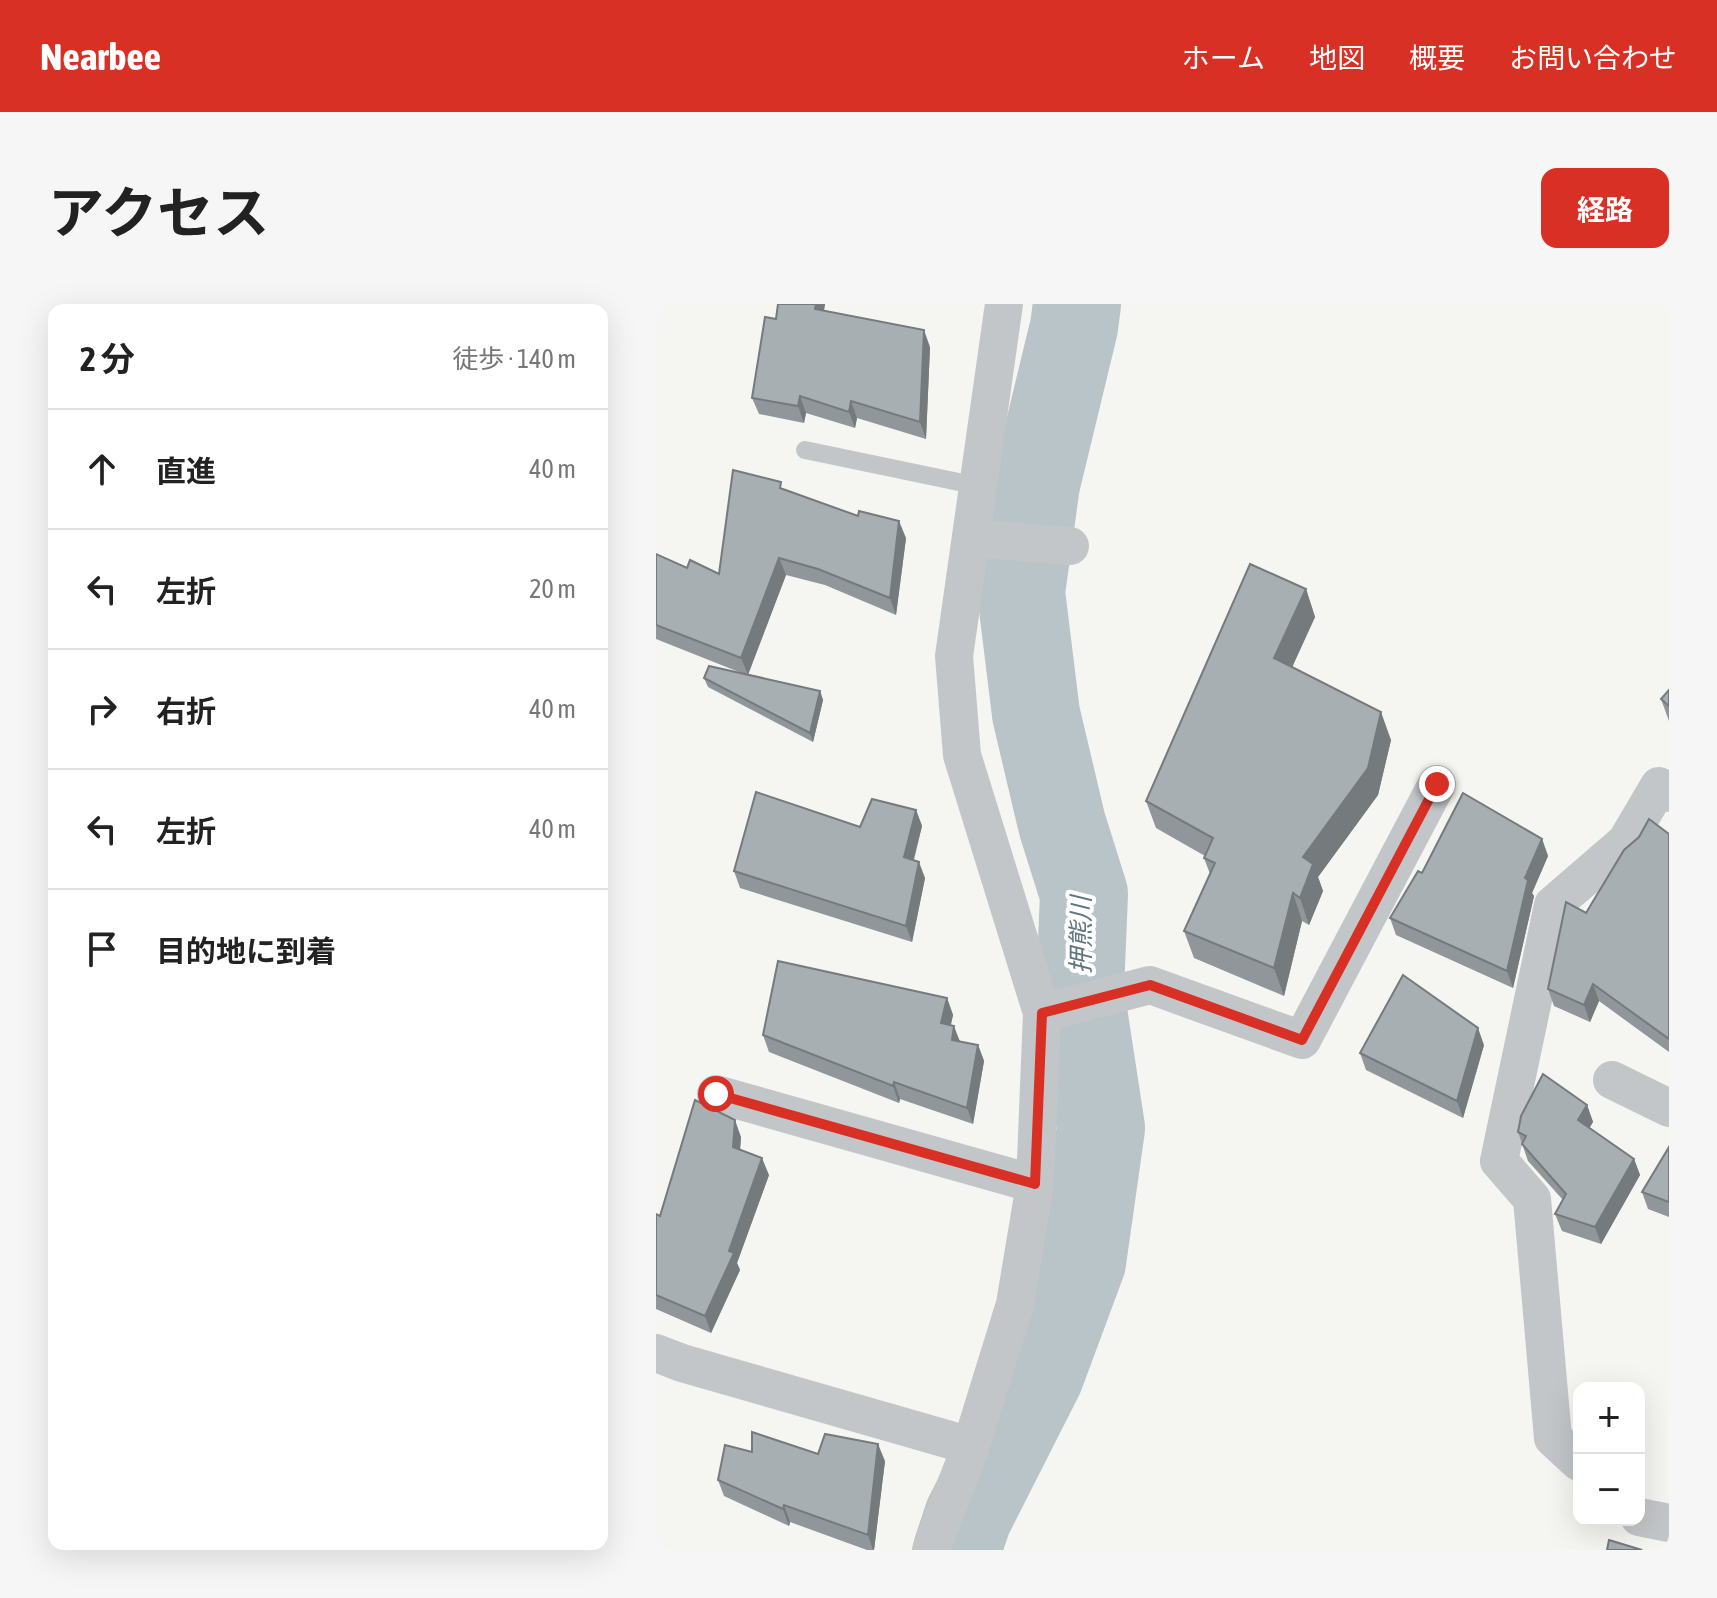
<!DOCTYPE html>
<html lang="ja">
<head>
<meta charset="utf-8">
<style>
	:root { --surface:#fff; --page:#f6f6f6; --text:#222; --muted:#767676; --line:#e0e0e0; --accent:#d93025 }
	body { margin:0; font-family:"Asap Condensed","Noto Sans JP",sans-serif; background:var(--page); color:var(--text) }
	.controls { position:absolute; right:24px; bottom:24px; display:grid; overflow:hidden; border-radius:16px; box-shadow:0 8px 32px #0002 }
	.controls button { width:72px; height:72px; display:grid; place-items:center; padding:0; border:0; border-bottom:2px solid var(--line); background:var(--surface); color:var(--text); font:40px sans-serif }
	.stop { position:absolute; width:24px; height:24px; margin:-18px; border:6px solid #d93025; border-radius:50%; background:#fff }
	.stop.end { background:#d93025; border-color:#fff; box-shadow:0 2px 8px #0008 }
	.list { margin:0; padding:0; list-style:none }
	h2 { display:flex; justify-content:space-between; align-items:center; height:104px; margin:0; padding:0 32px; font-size:34px }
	h2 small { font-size:26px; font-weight:400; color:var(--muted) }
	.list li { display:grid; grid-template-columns:52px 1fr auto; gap:24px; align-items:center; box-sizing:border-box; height:120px; padding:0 32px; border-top:2px solid var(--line) }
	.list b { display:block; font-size:30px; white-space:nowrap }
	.list em { font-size:26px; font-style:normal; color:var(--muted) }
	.icon { flex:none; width:44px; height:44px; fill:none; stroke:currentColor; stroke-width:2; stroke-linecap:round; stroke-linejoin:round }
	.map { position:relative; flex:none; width:1013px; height:1246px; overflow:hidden; border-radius:16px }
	header { display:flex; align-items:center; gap:48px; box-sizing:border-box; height:112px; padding:0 40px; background:var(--accent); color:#fff }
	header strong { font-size:38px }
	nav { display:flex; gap:44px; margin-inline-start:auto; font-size:28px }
	.intro { display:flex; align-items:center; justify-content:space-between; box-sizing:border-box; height:192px; padding:0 48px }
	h1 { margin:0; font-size:56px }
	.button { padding:20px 36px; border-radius:16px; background:var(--accent); color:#fff; font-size:28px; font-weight:700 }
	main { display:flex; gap:48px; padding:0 48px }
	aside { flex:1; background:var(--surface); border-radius:16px; box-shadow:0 8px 32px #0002 }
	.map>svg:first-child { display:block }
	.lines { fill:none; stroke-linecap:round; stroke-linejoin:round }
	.river { stroke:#b8c4c7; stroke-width:88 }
	.service { stroke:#c3c6c9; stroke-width:18 }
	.minor { stroke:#c3c6c9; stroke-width:38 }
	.wall { fill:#90969a }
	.shaded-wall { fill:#757a7d }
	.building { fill:#a7afb3; stroke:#757a7d; stroke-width:2 }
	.route { stroke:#d93025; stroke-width:10 }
	.labels { text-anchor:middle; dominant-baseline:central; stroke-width:8; stroke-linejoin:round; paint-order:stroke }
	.water-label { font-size:26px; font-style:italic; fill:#60777f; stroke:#fff }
</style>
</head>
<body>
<header>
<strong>Nearbee</strong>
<nav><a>ホーム</a><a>地図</a><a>概要</a><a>お問い合わせ</a></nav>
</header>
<div class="intro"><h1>アクセス</h1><a class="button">経路</a></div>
<main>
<aside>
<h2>2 分<small>徒歩 · 140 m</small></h2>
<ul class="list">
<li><svg class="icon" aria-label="ahead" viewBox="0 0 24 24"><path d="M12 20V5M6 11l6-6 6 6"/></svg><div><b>直進</b></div><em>40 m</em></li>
<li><svg class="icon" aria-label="left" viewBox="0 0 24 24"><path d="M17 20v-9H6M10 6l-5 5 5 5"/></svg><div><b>左折</b></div><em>20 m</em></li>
<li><svg class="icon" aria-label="right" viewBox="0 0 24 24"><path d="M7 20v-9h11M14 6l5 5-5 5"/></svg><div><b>右折</b></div><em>40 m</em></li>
<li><svg class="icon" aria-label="left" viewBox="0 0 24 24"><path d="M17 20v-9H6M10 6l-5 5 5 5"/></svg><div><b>左折</b></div><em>40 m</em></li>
<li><svg class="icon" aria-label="arrive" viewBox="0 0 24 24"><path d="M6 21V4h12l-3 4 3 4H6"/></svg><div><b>目的地に到着</b></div></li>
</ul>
</aside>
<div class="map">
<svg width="1013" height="1246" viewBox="0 0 1013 1246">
	<rect width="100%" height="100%" fill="#f5f5f1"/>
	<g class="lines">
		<path class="river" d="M 301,1246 L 312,1213 L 384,1071 L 426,958 L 445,824 L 424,687 L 428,590 L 406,520 L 380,410 L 365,288 L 380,180 L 418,23 L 421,0"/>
		<path class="service" d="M 149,146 L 322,182"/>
		<g class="minor">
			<path d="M 315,234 L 414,242"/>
			<path d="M 386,709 L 494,681 L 646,736 L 781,480"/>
			<path d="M 956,776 L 1013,804"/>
			<path d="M 60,790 L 379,880"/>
			<path d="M 0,1049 L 26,1059 L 315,1142"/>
			<path d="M 923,1158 L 897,1134 L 876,895 L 843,857 L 897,601 L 970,538 L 1003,482 L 1013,489"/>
			<path d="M 983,1213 L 1013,1219"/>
			<path d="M 275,1246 L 315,1142 L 359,1000 L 379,880 L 386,709 L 306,451 L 298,352 L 348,0"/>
		</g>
	</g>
	<g class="wall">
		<path d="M 122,0 L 169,0 L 168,7 L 274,43 L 270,135 L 201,114 L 199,124 L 150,109 L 148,119 L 103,110 L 96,94 L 120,15 Z"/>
		<path d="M 127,186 L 250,234 L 240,311 L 169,281 L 130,271 L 92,370 L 164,387 L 167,396 L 157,438 L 52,383 L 48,374 L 88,370 L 0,335 L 0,250 L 31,264 L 63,270 Z"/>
		<path d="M 650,285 L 659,313 L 636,363 L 735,436 L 722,491 L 662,573 L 667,587 L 653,621 L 646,617 L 628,692 L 538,654 L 528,627 L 554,570 L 548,554 L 549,552 L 500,524 L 490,497 Z"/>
		<path d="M 1013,386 L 1013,417 L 1005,395 Z"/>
		<path d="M 260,506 L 266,522 L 258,556 L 269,574 L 256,638 L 84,584 L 78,567 L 204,523 Z"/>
		<path d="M 1013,530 L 1013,748 L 943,697 L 934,718 L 898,702 L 892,685 L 930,609 L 983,533 Z"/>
		<path d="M 886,535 L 892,552 L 876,589 L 878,592 L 857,684 L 740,631 L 734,614 L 766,569 Z"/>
		<path d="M 291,694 L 297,711 L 295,721 L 304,737 L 322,741 L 328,757 L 317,820 L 244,795 L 243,799 L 113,748 L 107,731 Z"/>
		<path d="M 828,741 L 807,814 L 710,766 L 704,749 Z"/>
		<path d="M 931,801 L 937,818 L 933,824 L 978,855 L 984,871 L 945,940 L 906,927 L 899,910 L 907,896 L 872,857 L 862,828 Z"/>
		<path d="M 85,833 L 84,845 L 113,871 L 81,959 L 84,966 L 55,1029 L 0,1005 L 0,910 L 4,912 Z"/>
		<path d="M 1013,843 L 1013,913 L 992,905 L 986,888 Z"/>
		<path d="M 96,1148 L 162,1150 L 229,1157 L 218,1246 L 211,1246 L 134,1218 L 133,1222 L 68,1192 L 62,1176 Z"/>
	</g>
	<g class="shaded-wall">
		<path d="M 160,0 L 169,0 L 165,22 L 159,5 Z"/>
		<path d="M 268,26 L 274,43 L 270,135 L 264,118 Z"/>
		<path d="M 144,92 L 150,109 L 148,119 L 142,102 Z"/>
		<path d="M 195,97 L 201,114 L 199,124 L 193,108 Z"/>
		<path d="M 243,217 L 250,234 L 240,311 L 234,294 Z"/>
		<path d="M 123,254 L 130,271 L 92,371 L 85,354 Z"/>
		<path d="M 650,285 L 659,313 L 628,381 L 618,354 Z"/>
		<path d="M 164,387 L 167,396 L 157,438 L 154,429 Z"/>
		<path d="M 725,408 L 735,436 L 722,491 L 662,573 L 667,587 L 653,621 L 644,594 L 647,553 Z"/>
		<path d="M 260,506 L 266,522 L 254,569 L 248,553 Z"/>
		<path d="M 886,535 L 892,552 L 876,589 L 878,592 L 857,684 L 851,667 L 869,574 Z"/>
		<path d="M 263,558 L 269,574 L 256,638 L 250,622 Z"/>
		<path d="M 637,589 L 646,617 L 628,692 L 618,664 Z"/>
		<path d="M 937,680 L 943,697 L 934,718 L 928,701 Z"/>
		<path d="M 291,694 L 297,711 L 291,736 L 285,719 Z"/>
		<path d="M 298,722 L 304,738 L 296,736 Z"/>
		<path d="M 822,724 L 828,741 L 807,814 L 801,797 Z"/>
		<path d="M 322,741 L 328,757 L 317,820 L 311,804 Z"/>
		<path d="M 238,778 L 244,795 L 243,799 L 237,782 Z"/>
		<path d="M 931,801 L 937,818 L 928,833 L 922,816 Z"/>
		<path d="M 79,816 L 85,833 L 83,860 L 77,843 Z"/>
		<path d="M 106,854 L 113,871 L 81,959 L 84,966 L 55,1029 L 49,1012 Z"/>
		<path d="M 978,855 L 984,871 L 945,940 L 939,923 Z"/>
		<path d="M 222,1140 L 229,1157 L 218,1246 L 217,1246 L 212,1231 Z"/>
		<path d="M 128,1201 L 134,1218 L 133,1222 L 127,1205 Z"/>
	</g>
	<g class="building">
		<path d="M 122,0 L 160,0 L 159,5 L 268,26 L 264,118 L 195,97 L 193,108 L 144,92 L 142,102 L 96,94 L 109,13 L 120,15 Z"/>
		<path d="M 77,166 L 125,178 L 124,184 L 202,212 L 203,207 L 243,217 L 234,294 L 162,265 L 123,254 L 85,354 L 0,321 L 0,250 L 31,264 L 34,256 L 63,270 Z"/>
		<path d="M 594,260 L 650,285 L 618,354 L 725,408 L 712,464 L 647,553 L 657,560 L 644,594 L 637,589 L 618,664 L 528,627 L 559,559 L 548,554 L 557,534 L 490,497 Z"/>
		<path d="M 53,362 L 164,387 L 154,429 L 48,374 Z"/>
		<path d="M 1013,386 L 1013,402 L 1005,395 Z"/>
		<path d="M 100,488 L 204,523 L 216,495 L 260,506 L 248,553 L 263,558 L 250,622 L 78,567 Z"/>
		<path d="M 807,489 L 886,535 L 869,574 L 872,576 L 851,667 L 734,614 L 762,567 L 766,569 Z"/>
		<path d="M 993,515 L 1013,530 L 1013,735 L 937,680 L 928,701 L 892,685 L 910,598 L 930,609 L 968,546 L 983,533 Z"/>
		<path d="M 122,657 L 291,694 L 285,719 L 298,722 L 296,736 L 322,741 L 311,804 L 238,778 L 237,782 L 107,731 Z"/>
		<path d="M 747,671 L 822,724 L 801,797 L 704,749 Z"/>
		<path d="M 887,770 L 931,801 L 922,816 L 978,855 L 939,923 L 899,910 L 910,890 L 866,840 L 870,832 L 862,828 L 865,812 Z"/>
		<path d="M 39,796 L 79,816 L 77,843 L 106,854 L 73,947 L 78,949 L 49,1012 L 0,991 L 0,910 L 4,912 Z"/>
		<path d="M 1013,843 L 1013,898 L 986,888 Z"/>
		<path d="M 96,1128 L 162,1150 L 169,1130 L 222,1140 L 212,1231 L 128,1201 L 127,1205 L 62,1176 L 69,1141 L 96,1148 Z"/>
		<path d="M 953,1236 L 986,1246 L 951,1246 Z"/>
	</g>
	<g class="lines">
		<path class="route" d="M 60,790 L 379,880 L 386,709 L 494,681 L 646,736 L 781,480"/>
	</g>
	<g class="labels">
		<g class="water-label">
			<text transform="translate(425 631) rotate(-90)">押熊川</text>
		</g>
	</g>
</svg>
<div class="controls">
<button>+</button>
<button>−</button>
</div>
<div class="stop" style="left:60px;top:790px"></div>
<div class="stop end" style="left:781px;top:480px"></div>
</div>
</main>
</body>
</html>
